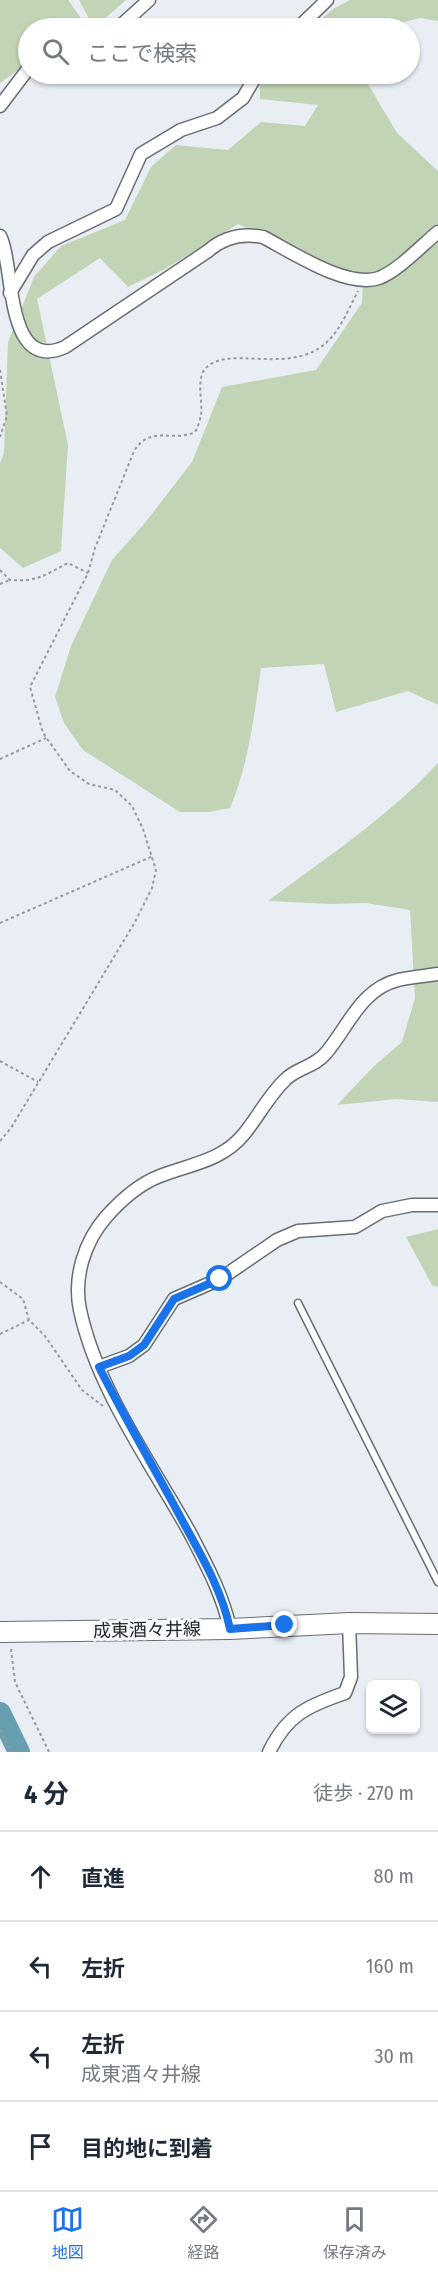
<!DOCTYPE html>
<html lang="ja">
<head>
<meta charset="utf-8">
<style>
	:root { --surface:#fff; --page:#f6f6f7; --text:#1f2937; --muted:#747a83; --line:#e0e1e3; --accent:#1a73e8 }
	body { margin:0; font-family:"Fira Sans Condensed","Noto Sans JP",sans-serif; background:var(--page); color:var(--text) }
	.controls { position:absolute; right:18px; bottom:18px; display:grid; overflow:hidden; border-radius:9px; box-shadow:0 2px 4px #0004 }
	.controls button { width:54px; height:54px; display:grid; place-items:center; padding:0; border:0; border-bottom:2px solid var(--line); background:var(--surface); color:var(--text); font:30px sans-serif }
	.stop { position:absolute; width:18px; height:18px; margin:-14px; border:4px solid #1a73e8; border-radius:50%; background:#fff }
	.stop.end { background:#1a73e8; border-color:#fff; box-shadow:0 2px 6px #0008 }
	.list { margin:0; padding:0; list-style:none }
	h2 { display:flex; justify-content:space-between; align-items:center; height:78px; margin:0; padding:0 24px; font-size:26px }
	h2 small { font-size:20px; font-weight:400; color:var(--muted) }
	.list li { display:grid; grid-template-columns:39px 1fr auto; gap:18px; align-items:center; box-sizing:border-box; height:90px; padding:0 24px; border-top:2px solid var(--line) }
	.list b { display:block; font-size:22px; white-space:nowrap }
	.list p { margin:0; font-size:20px; white-space:nowrap; color:var(--muted) }
	.list em { font-size:20px; font-style:normal; color:var(--muted) }
	.icon { flex:none; width:33px; height:33px; fill:none; stroke:currentColor; stroke-width:2; stroke-linecap:round; stroke-linejoin:round }
	.map { position:relative; flex:none; width:438px; height:1752px; overflow:hidden }
	.search { position:absolute; background:var(--surface); box-shadow:0 2px 4px #0004; left:18px; right:18px; top:18px; height:66px; display:flex; align-items:center; gap:15px; box-sizing:border-box; padding:0 21px; border-radius:33px; color:var(--muted); font-size:22px }
	.sheet { height:438px; background:var(--surface) }
	nav { display:flex; justify-content:space-around; align-items:center; box-sizing:border-box; height:84px; border-top:2px solid var(--line); background:var(--surface); font-size:16px; color:var(--muted) }
	nav a { display:grid; justify-items:center; gap:3px }
	nav .on { color:var(--accent) }
	.map>svg:first-child { display:block }
	.green { fill:#c2d4b6 }
	.lines { fill:none; stroke-linecap:round; stroke-linejoin:round }
	.river { stroke:#679fb1; stroke-width:22 }
	.lane-casing { stroke:#686d72; stroke-width:9 }
	.street-casing { stroke:#686d72; stroke-width:15 }
	.primary-casing { stroke:#686d72; stroke-width:22 }
	.path { stroke:#969a9f; stroke-width:2; stroke-dasharray:3 3; stroke-linecap:butt }
	.lane { stroke:#fff; stroke-width:6 }
	.street { stroke:#fff; stroke-width:12 }
	.primary { stroke:#fff; stroke-width:20 }
	.route { stroke:#1a73e8; stroke-width:8 }
	.labels { text-anchor:middle; dominant-baseline:central; stroke-width:6; stroke-linejoin:round; paint-order:stroke }
	.street-label { font-size:18px; fill:#232528; stroke:#f7fbff }
</style>
</head>
<body>
<div class="map">
<svg width="438" height="1752" viewBox="0 0 438 1752">
	<rect width="100%" height="100%" fill="#e8eef4"/>
	<g class="green">
		<path d="M 0,0 L 68,0 L 85,24 L 79,28 L 28,28 L 28,63 L 0,83 Z"/>
		<path d="M 79,0 L 126,0 L 94,28 Z"/>
		<path d="M 350,0 L 438,0 L 438,21 L 420,18 L 381,28 L 311,28 L 333,9 Z"/>
		<path d="M 259,74 L 362,74 L 397,133 L 438,171 L 438,705 L 408,691 L 336,712 L 324,664 L 261,668 C 254,716 249,763 230,808 L 209,812 L 180,812 L 83,750 L 64,723 L 55,697 L 71,646 L 112,560 L 144,524 L 192,462 L 222,387 L 316,370 L 362,303 L 363,281 L 238,224 L 165,269 L 128,287 L 100,258 L 37,299 L 68,445 L 61,551 L 23,568 L 0,548 L 0,463 L 4,453 L 8,342 L 34,277 L 61,246 L 125,220 L 151,167 L 176,145 L 228,150 L 261,122 L 305,126 L 318,105 L 260,99 Z"/>
		<path d="M 438,763 L 438,1102 L 396,1099 L 337,1105 L 374,1066 L 402,1042 L 415,998 L 410,910 L 366,903 L 331,904 L 268,901 C 326,858 389,816 438,763 Z"/>
		<path d="M 438,1229 L 438,1287 L 432,1285 L 406,1237 Z"/>
	</g>
	<g class="lines">
		<path class="river" d="M 0,1713 L 19,1752"/>
		<g class="lane-casing">
			<path id="lane" d="M 298,1303 L 438,1582"/>
		</g>
		<g class="street-casing">
			<g id="street">
				<path d="M 118,28 L 149,0"/>
				<path d="M 298,28 L 327,0"/>
				<path d="M 0,106 L 28,69"/>
				<path d="M 0,236 C 15,265 4,374 65,347 L 208,251 C 224,237 242,233 263,237 C 292,252 347,289 379,278 C 399,270 421,246 438,232"/>
				<path d="M 10,293 L 33,255 L 48,242 L 116,209 L 141,154 L 181,130 L 217,118 L 243,98 L 257,74"/>
				<path d="M 99,1367 L 129,1356 L 144,1345 L 174,1299 L 220,1279 L 277,1240 L 298,1231 L 355,1227 L 382,1211 L 412,1205 L 438,1205"/>
				<path d="M 230,1629 C 223,1595 206,1564 190,1533 C 151,1463 97,1389 80,1310 C 73,1277 85,1241 106,1217 C 121,1200 139,1184 160,1176 C 191,1164 222,1161 244,1134 C 258,1117 269,1095 285,1080 C 296,1068 315,1067 326,1053 C 348,1027 361,989 398,980 C 411,977 425,976 438,974"/>
				<path d="M 269,1752 C 287,1715 307,1706 345,1693 L 351,1677 L 349,1623"/>
			</g>
		</g>
		<g class="primary-casing">
			<path id="primary" d="M 0,1632 L 230,1629 L 349,1623 L 438,1624"/>
		</g>
		<g class="path">
			<path d="M 0,370 L 7,416 L 0,437"/>
			<path d="M 0,570 L 10,580 C 37,582 45,575 68,563 L 88,573"/>
			<path d="M 0,584 L 10,580"/>
			<path d="M 0,759 L 46,738"/>
			<path d="M 0,923 L 153,856"/>
			<path d="M 0,1061 L 38,1082"/>
			<path d="M 0,1141 L 11,1128 L 135,922 L 152,888 L 156,870 L 143,829 L 132,806 L 115,790 L 89,784 L 70,771 L 43,733 L 30,687 L 88,573 L 95,548 L 134,451 C 151,424 173,443 195,432 C 198,427 200,420 201,415 C 203,401 196,380 205,369 C 228,343 289,377 327,342 C 341,329 349,308 358,291"/>
			<path d="M 0,1282 L 23,1299 L 29,1320 L 45,1336 L 82,1390 L 103,1406"/>
			<path d="M 0,1334 L 29,1320"/>
			<path d="M 11,1649 L 15,1682 L 49,1752"/>
			<path d="M 0,1730 L 11,1752"/>
		</g>
		<use href="#lane" class="lane"/>
		<use href="#street" class="street"/>
		<use href="#primary" class="primary"/>
	</g>
	<g class="lines">
		<path class="route" d="M 220,1279 L 174,1299 L 144,1345 L 129,1356 L 99,1367 C 125,1419 155,1469 182,1520 C 201,1555 222,1590 230,1629 L 285,1625"/>
	</g>
	<g class="labels">
		<g class="street-label">
			<text transform="translate(147 1630) rotate(-1)">成東酒々井線</text>
		</g>
	</g>
</svg>
<div class="controls">
<button><svg class="icon" aria-label="layers" viewBox="0 0 24 24"><path d="M12 4l9 5-9 5-9-5zM3 14l9 5 9-5"/></svg></button>
</div>
<div class="stop" style="left:220px;top:1279px"></div>
<div class="stop end" style="left:285px;top:1625px"></div>
<div class="search"><svg class="icon" aria-label="search" viewBox="0 0 24 24"><circle cx="10" cy="10" r="6"/><path d="M15 15l6 6"/></svg>ここで検索</div>
</div>
<section class="sheet">
<h2>4 分<small>徒歩 · 270 m</small></h2>
<ul class="list">
<li><svg class="icon" aria-label="ahead" viewBox="0 0 24 24"><path d="M12 20V5M6 11l6-6 6 6"/></svg><div><b>直進</b></div><em>80 m</em></li>
<li><svg class="icon" aria-label="left" viewBox="0 0 24 24"><path d="M17 20v-9H6M10 6l-5 5 5 5"/></svg><div><b>左折</b></div><em>160 m</em></li>
<li><svg class="icon" aria-label="left" viewBox="0 0 24 24"><path d="M17 20v-9H6M10 6l-5 5 5 5"/></svg><div><b>左折</b><p>成東酒々井線</p></div><em>30 m</em></li>
<li><svg class="icon" aria-label="arrive" viewBox="0 0 24 24"><path d="M6 21V4h12l-3 4 3 4H6"/></svg><div><b>目的地に到着</b></div></li>
</ul>
</section>
<nav>
<a class="on"><svg class="icon" aria-label="map" viewBox="0 0 24 24"><path d="M3 6l6-2 6 2 6-2v14l-6 2-6-2-6 2zM9 4v14M15 6v14"/></svg>地図</a>
<a><svg class="icon" aria-label="directions" viewBox="0 0 24 24"><path d="M12 3l9 9-9 9-9-9zM9 14v-3h6M13 9l2 2-2 2"/></svg>経路</a>
<a><svg class="icon" aria-label="saved" viewBox="0 0 24 24"><path d="M7 4h10v16l-5-4-5 4z"/></svg>保存済み</a>
</nav>
</body>
</html>
